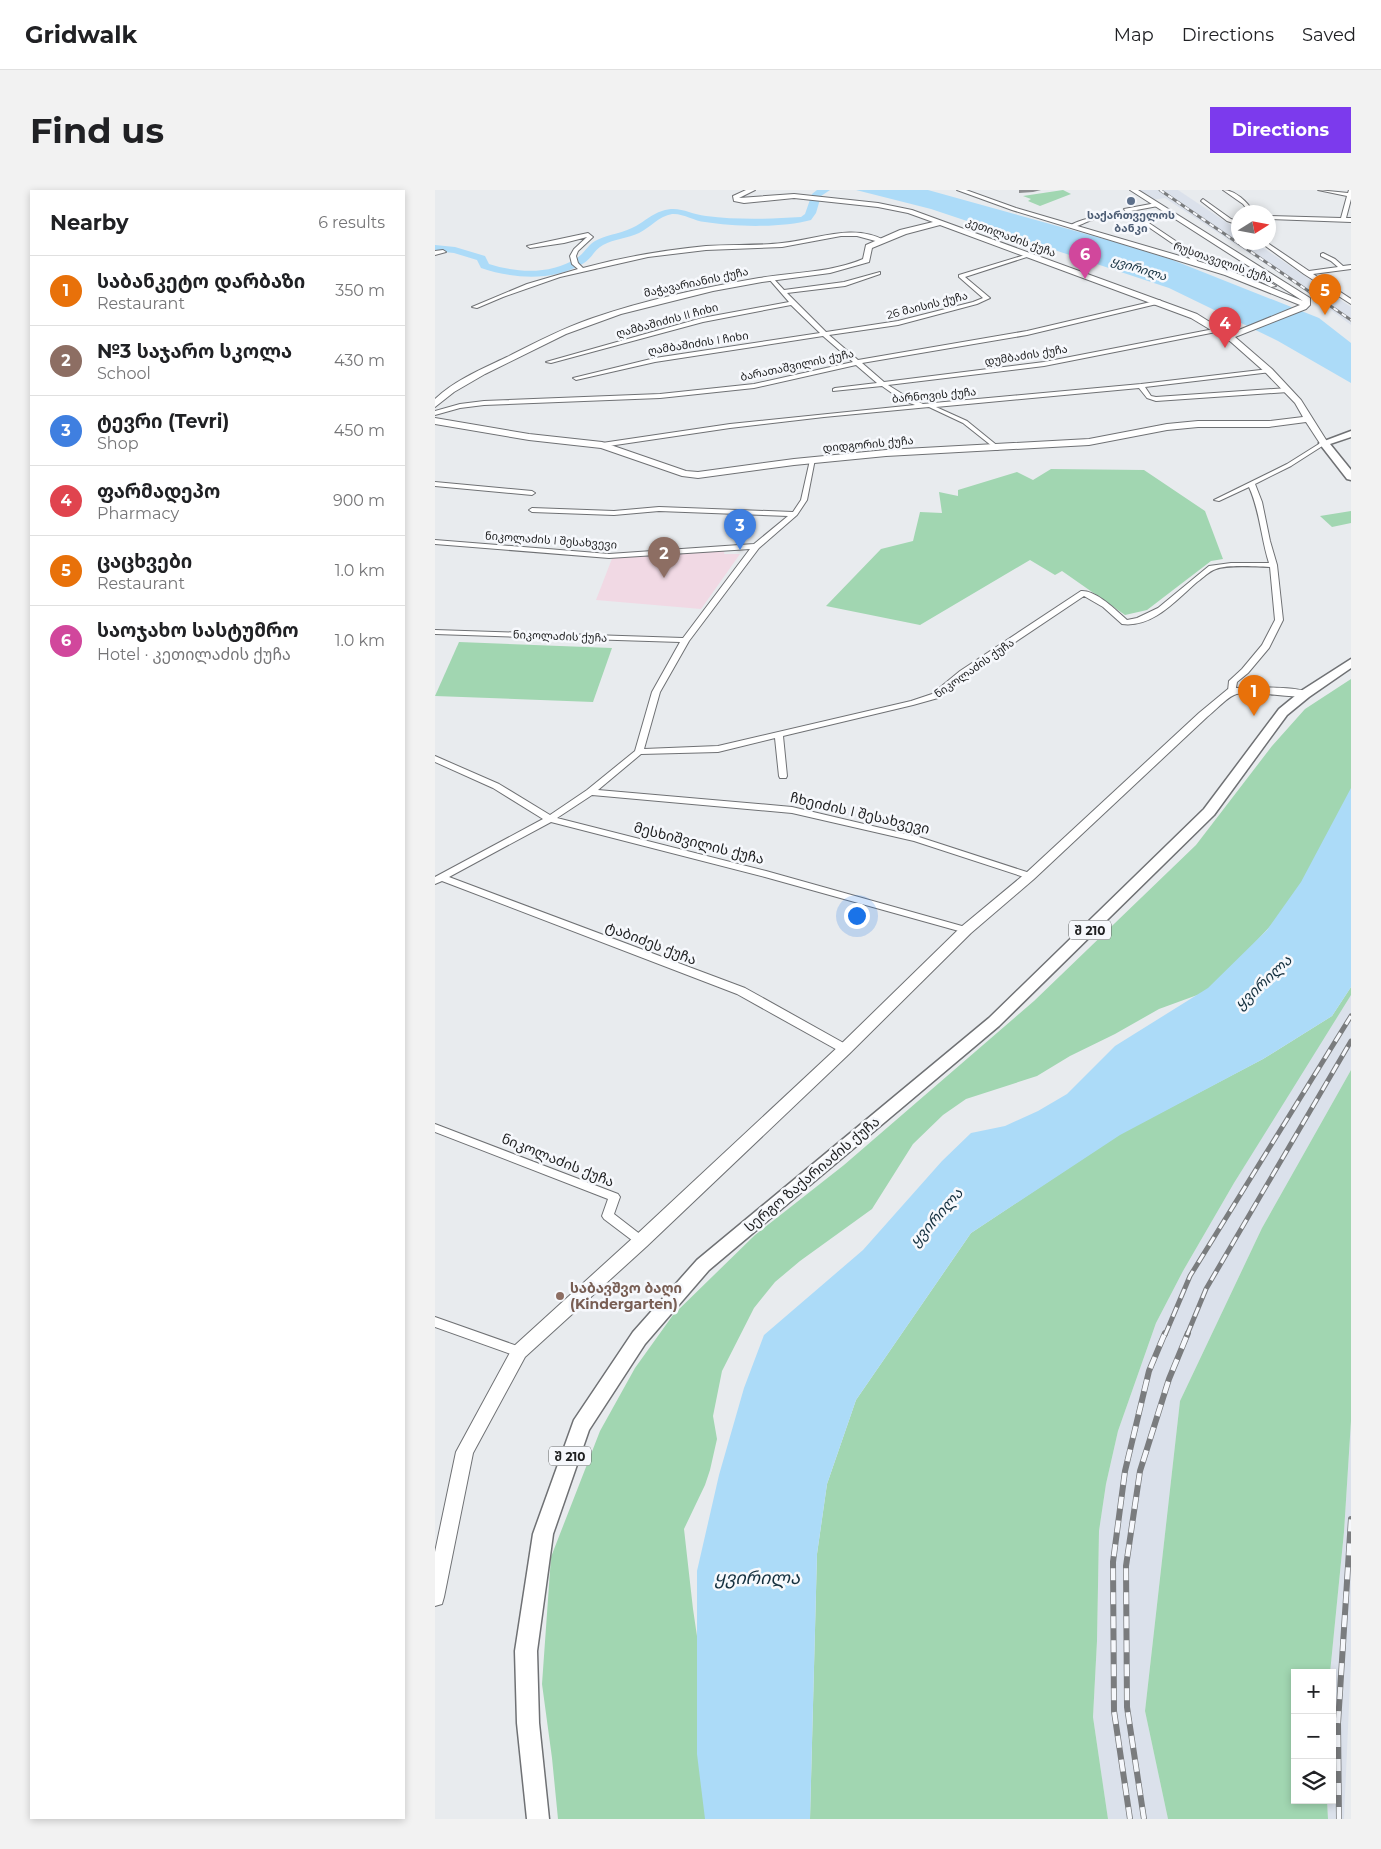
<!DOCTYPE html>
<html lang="en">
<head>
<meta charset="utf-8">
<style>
	:root { --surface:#fff; --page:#f2f2f2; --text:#202124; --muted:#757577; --line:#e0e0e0; --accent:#7c3aed }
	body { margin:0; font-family:Montserrat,"Noto Sans Georgian",sans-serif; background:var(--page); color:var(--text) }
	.controls { position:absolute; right:15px; bottom:15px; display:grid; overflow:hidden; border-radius:0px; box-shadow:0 2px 8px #0003 }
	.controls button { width:45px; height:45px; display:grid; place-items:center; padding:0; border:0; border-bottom:1px solid var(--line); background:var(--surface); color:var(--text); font:25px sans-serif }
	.compass { position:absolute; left:796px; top:15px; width:45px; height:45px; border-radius:50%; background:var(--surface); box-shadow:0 2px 8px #0003; rotate:79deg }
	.you { position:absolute; left:421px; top:725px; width:18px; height:18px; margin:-12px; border:4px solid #fff; border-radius:50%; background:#1a73e8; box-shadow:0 0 0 8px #1a73e833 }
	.badge { display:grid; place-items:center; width:32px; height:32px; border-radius:50%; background:var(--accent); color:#fff; font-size:16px; font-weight:700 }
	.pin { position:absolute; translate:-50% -41px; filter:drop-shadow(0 1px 2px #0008) }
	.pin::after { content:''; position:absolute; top:26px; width:18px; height:15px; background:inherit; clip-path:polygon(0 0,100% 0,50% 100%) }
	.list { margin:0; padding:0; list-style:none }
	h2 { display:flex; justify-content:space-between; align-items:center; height:65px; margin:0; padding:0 20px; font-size:21px }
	h2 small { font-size:16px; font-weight:400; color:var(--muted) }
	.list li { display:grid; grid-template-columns:32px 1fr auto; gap:15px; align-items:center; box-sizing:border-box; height:70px; padding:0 20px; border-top:1px solid var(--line) }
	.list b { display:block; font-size:19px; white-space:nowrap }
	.list p { margin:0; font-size:16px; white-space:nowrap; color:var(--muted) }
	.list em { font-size:16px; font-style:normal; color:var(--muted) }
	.icon { flex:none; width:28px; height:28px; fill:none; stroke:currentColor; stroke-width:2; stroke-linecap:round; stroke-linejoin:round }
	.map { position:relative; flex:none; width:916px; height:1629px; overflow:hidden; border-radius:0px }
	header { display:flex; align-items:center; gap:30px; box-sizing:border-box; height:70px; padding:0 25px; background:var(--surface); border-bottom:1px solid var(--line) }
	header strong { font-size:24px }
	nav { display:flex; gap:28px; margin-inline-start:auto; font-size:18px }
	.intro { display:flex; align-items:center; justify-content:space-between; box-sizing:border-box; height:120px; padding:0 30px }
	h1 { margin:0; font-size:35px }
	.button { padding:12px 22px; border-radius:0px; background:var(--accent); color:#fff; font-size:18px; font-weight:700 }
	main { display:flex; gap:30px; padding:0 30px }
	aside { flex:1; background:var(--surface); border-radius:0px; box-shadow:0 2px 8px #0003 }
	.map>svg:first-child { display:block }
	.built { fill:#dbe1eb }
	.education { fill:#f1d9e4 }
	.green { fill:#a1d6b1 }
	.water { fill:#acdbf8 }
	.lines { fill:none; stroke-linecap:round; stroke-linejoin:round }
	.river { fill:#acdbf8; fill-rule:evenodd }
	.street-casing { stroke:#6f7174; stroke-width:2 }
	.secondary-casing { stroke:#6f7174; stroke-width:2 }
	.primary-casing { stroke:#6f7174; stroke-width:3 }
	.street { fill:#fff; fill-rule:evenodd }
	.secondary { fill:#fff; fill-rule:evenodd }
	.primary { fill:#fff; fill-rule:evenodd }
	.rail-far2-casing { stroke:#7a7c7e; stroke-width:3 }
	.rail-far1-casing { stroke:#7a7c7e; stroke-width:5 }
	.rail-casing { stroke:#7a7c7e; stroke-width:6 }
	.rail-far2 { stroke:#f6f8fc; stroke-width:2; stroke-dasharray:5; stroke-linecap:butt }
	.rail-far1 { stroke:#f6f8fc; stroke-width:3; stroke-dasharray:10; stroke-linecap:butt }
	.rail { stroke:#f6f8fc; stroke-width:4.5; stroke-dasharray:12; stroke-linecap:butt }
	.shaded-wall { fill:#8d8e91 }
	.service-dot { fill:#5c6f8a; stroke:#f6f8fc; stroke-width:2 }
	.education-dot { fill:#8d6e63; stroke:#f6f8fc; stroke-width:2 }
	.labels { text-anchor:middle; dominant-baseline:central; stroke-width:5; stroke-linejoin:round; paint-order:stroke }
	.far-service-label { font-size:11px; font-weight:bold; fill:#4e5e75; stroke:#f6f8fc }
	.far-street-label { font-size:11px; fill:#202122; stroke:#f6f8fc }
	.far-water-label { font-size:12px; font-style:italic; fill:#132f3e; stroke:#f6f8fc }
	.shield { fill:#f6f8fc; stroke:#606263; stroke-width:1 }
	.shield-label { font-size:12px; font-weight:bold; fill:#202122 }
	.street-label { font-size:14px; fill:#202122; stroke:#f6f8fc }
	.education-label { font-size:14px; font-weight:bold; fill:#785e54; stroke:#f6f8fc; text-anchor:start }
	.water-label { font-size:15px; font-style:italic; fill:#132f3e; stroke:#f6f8fc }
	.near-water-label { font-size:18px; font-style:italic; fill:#132f3e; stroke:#f6f8fc }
</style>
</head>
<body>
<header>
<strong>Gridwalk</strong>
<nav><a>Map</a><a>Directions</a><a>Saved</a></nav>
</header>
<div class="intro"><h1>Find us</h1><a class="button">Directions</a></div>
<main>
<aside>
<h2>Nearby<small>6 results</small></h2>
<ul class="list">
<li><span class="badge" style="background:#e8710a">1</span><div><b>საბანკეტო დარბაზი</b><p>Restaurant</p></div><em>350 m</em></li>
<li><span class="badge" style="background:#8d6e63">2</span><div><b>№3 საჯარო სკოლა</b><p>School</p></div><em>430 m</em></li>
<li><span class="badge" style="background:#3f7fe0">3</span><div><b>ტევრი (Tevri)</b><p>Shop</p></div><em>450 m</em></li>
<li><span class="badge" style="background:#e0444e">4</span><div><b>ფარმადეპო</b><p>Pharmacy</p></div><em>900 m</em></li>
<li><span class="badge" style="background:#e8710a">5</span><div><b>ცაცხვები</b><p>Restaurant</p></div><em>1.0 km</em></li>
<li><span class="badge" style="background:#d1479c">6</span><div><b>საოჯახო სასტუმრო</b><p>Hotel · კეთილაძის ქუჩა</p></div><em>1.0 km</em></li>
</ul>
</aside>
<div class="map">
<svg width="916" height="1629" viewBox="0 0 916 1629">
	<rect width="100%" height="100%" fill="#e8ebee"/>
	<g class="built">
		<path d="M 702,0 L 743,0 L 803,40 L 804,52 L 821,53 L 916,117 L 916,135 L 861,94 L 730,8 L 717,10 Z"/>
		<path d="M 916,797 L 916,880 L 827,1038 L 745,1211 L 710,1521 L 733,1629 L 673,1629 L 658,1527 L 662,1451 L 664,1341 L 671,1294 L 683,1241 L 721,1133 L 748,1081 L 799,993 L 886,850 Z"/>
		<path d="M 916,1231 L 916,1470 L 909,1629 L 893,1629 L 892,1610 L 897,1610 L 897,1483 L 895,1483 L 909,1342 Z"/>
	</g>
	<path class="education" d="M 290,358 L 289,364 L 305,364 L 266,419 L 161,410 L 178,366 Z"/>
	<g class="green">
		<path d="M 628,0 L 636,4 L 605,16 L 593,11 L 596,9 L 588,6 Z"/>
		<path d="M 616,279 L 709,280 L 770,321 L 788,369 L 776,371 L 712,420 L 690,425 L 627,381 L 620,385 L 595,370 L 485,435 L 391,416 L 446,359 L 478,351 L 485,322 L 507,323 L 504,302 L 523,306 L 523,300 L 582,282 L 598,290 Z"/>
		<path d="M 916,321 L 916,333 L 897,337 L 885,326 Z"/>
		<path d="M 24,452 L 177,458 L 158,512 L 0,506 Z"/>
		<path d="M 916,489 L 916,649 L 776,800 L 724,819 L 680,844 L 635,866 L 602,886 L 531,909 L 508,925 L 478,954 L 437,1019 L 365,1071 L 340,1092 L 319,1118 L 287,1181 L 278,1226 L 282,1249 L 275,1280 L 270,1295 L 249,1339 L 258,1419 L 289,1629 L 123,1629 L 117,1568 L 107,1494 L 116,1367 L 165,1241 L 200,1178 L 238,1125 L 320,1045 L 409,975 L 599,811 L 761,655 L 837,556 L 870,519 Z"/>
		<path d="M 916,797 L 916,805 L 799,993 L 748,1081 L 721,1133 L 683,1241 L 671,1294 L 664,1341 L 662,1451 L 658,1527 L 673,1629 L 375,1629 L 382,1364 L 392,1294 L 421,1210 L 536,1043 L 685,944 L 828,869 L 897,826 Z"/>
		<path d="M 916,880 L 916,1231 L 909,1342 L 895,1483 L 860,1483 L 860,1610 L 892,1610 L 893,1629 L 733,1629 L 710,1521 L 745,1211 L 827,1038 Z"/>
	</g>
	<g class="water">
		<path d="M 421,0 L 493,0 L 680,52 L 735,69 L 884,128 L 916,153 L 916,193 L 843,151 L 734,98 L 496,19 Z"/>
		<path d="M 916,598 L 916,797 L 897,826 L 828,869 L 685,945 L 536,1043 L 421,1210 L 392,1294 L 382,1364 L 375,1629 L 270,1629 L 262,1564 L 262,1381 L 284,1285 L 309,1198 L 329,1145 L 428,1060 L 507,971 L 536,943 L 570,936 L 603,921 L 632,904 L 680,856 L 773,798 L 832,740 L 866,692 Z"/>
	</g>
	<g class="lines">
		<path class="river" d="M 382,0 L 395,0 L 386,6 L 381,23 L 376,30 C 346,38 300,37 270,32 C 259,31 248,23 237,24 C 224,26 216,37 204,43 C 193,48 179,49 168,55 C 160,59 157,68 149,73 C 118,92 79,89 46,78 L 42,70 L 19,63 L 0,61 L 0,55 L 20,57 L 50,66 L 54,74 C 82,83 116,85 142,68 C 150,63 153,54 162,50 C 174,44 189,43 201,36 C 210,31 217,24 227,21 C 244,15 254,24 271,26 C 302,30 335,29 366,27 L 370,24 L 377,4 Z"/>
		<g class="street-casing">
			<g id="street">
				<path d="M 788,0 C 800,0 813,12 818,22 L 814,22 L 808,14 Z"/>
				<path d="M 883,0 L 913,3 L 914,0 L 916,0 L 916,9 L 911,28 L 916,28 L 916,32 L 834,29 L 834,26 L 906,28 L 912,6 Z"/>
				<path d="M 768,9 L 796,29 L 804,32 L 804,35 L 792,31 L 766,11 Z"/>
				<path d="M 721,13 L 723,16 L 696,21 L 754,60 L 763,72 L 762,73 L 758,73 L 750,62 L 696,25 C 683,28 670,27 658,30 C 650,31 642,39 634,36 C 652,25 672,27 692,23 L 689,19 Z"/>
				<path d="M 153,43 L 158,47 L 143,61 L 141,66 L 143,73 L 148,78 C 188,67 230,60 271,56 C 296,54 322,56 347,53 C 381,50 418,32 451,51 L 448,53 L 422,46 L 406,46 L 347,57 L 271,60 L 213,67 L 125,87 L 68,107 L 42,118 L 37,117 L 92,94 L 143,79 L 137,74 L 135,66 L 139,59 L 152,47 L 129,53 L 95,58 L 92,56 Z"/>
				<path d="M 825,52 L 831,52 L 874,81 L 903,77 L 896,71 L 886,66 L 886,64 L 888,63 L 900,69 L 908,76 L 916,75 L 916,79 L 878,84 L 916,109 L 916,114 L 869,84 Z"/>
				<path d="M 0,61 L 8,60 L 11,62 L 0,65 Z"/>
				<path d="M 593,64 L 598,65 L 530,87 L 555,108 L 542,114 L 463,135 L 394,145 L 423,170 L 592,141 L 724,110 L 726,111 L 726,113 L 592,145 L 427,173 L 449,192 L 609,172 L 784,138 L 787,140 L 786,141 L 609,176 L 453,195 L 469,205 L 488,214 L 706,194 L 834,179 L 837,181 L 836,182 L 710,197 L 716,206 L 721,207 L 853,198 L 856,200 L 853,202 L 721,211 L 712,208 L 704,198 L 501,217 L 532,231 L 564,257 L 564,259 L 562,260 L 528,233 L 494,217 L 389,227 L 295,238 L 167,257 L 164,255 L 167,253 L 295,234 L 480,215 L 464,208 L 447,196 L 398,201 L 398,199 L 400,198 L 442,193 L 421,175 L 319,198 L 225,208 L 49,215 L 25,218 L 0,225 L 0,221 L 25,214 L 49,211 L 225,204 L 319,194 L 418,172 L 388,146 L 220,172 L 141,190 L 138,188 L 220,168 L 385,143 L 356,115 L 268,132 L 116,173 L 111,172 L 267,128 L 354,112 L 334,89 L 337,87 L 349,100 L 409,92 L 445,82 L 445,84 L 410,96 L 352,103 L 391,142 L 463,131 L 538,112 L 548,108 L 524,87 L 524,85 Z"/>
				<path d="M 816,82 L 820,82 L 820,84 L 841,96 L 836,97 L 814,85 L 813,84 Z"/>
				<path d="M 887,252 L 892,253 L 856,276 L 820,294 L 827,312 L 835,351 L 842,375 L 848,430 L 834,458 L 813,483 L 802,492 L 800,503 L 794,503 L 793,501 L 794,491 L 807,479 L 827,455 L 840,430 L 835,377 C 820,377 795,374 781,379 C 774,381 768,388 762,392 C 741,410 718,438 687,434 L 668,417 L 649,406 L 531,485 L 503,508 L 478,515 L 348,546 L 352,586 L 351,588 L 345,588 L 344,586 L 340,548 L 283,562 L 206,564 L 163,600 L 357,617 L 484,647 L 598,684 L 600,686 L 598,688 L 592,688 L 479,651 L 357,623 L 157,605 L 122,628 L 331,681 L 534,738 L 536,740 L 534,742 L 531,743 L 330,687 L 116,632 L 14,687 L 310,798 L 414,856 L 415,859 L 414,862 L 406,862 L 302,804 L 7,691 L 0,694 L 0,687 L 108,629 L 58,598 L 0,572 L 0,566 L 64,594 L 115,625 L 152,600 L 200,561 L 217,502 L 245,452 L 0,444 L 0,440 L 248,448 L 315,359 L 174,368 L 0,354 L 0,350 L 174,364 L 319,354 L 353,326 L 224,321 L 179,325 L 97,322 L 94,320 L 97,318 L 179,321 L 224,317 L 358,322 L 366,310 L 375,270 L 380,269 L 372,310 L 362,325 L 324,358 L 254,451 L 225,502 L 209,559 L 283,556 L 476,511 L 497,504 L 525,481 L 646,401 C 661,400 681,420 692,430 L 702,428 L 723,418 L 774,376 L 796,373 L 834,373 C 826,348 825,321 814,297 L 784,311 L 779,310 L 852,274 Z"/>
				<path d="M 0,292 L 97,301 L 100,303 L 97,305 L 0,296 Z"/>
				<path d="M 0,934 L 183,1004 L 185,1007 L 179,1024 L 210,1048 L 212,1051 L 210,1054 L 206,1056 L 202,1054 L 169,1029 L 167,1026 L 173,1009 L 0,942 Z"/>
				<path d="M 0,1127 L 88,1158 L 90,1162 L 88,1166 L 84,1167 L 0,1137 Z"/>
			</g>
		</g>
		<g class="secondary-casing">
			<g id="secondary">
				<path d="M 311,0 L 320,0 L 304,8 L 359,4 L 443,13 L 477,20 L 762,124 L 794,144 L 865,115 L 790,85 L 577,20 L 522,0 L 531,0 L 581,18 L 796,81 L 868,111 L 695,0 L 703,0 L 875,108 L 875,115 L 871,119 L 800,147 L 837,179 L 866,210 L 893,253 L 892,255 L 886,255 L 871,232 L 834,237 L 763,237 L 732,240 L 654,255 L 451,266 L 359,275 L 263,288 L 247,286 L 166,258 L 94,250 L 0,234 L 0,228 L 94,244 L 167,252 L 251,281 L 263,282 L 359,269 L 451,260 L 654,249 L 732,234 L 763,231 L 834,231 L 868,227 L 860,213 L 831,183 L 796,152 L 756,128 L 505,35 L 471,44 L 437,58 L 434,72 L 395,83 L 327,92 L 278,101 L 186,124 L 131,144 L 50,184 L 19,202 L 0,217 L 0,209 C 20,190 47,179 72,167 C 100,153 128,138 158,128 C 212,109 268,98 324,88 C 358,82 395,83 428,69 L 431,55 L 465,40 L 498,32 L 473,23 L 443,17 L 359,8 L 309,13 L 299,11 L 298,6 Z"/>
				<path d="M 797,498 C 812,498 866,495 876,504 C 868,512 814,498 799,505 C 790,509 780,521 772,527 L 599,689 L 536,743 L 415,863 L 212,1056 L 90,1167 L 38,1263 L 9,1407 L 7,1414 L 0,1416 L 0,1362 L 21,1262 L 78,1157 L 200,1046 L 405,855 L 526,737 L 591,683 L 764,523 L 793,499 Z"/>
			</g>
		</g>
		<g class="primary-casing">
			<g id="primary">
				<path d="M 916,241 L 916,247 L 895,254 L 916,280 L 916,290 L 912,289 L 884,253 Z"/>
				<path d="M 916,469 L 916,478 L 874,507 L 852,525 L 779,625 L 564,836 L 274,1080 L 210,1154 L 154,1240 L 118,1344 L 102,1461 L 104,1533 L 114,1629 L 92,1629 L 82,1533 L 80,1461 L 98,1344 L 139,1230 L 198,1142 L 262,1070 L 554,828 L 769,619 L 844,519 L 866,501 Z"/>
			</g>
		</g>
		<use href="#street" class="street"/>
		<use href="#secondary" class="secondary"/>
		<use href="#primary" class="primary"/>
		<g class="rail-far2-casing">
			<path id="rail-far2" d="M 725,0 L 916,130"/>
		</g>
		<g class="rail-far1-casing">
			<g id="rail-far1">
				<path d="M 730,1145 L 755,1086 L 916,826"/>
				<path d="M 752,1145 L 771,1099 L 916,851"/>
			</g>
		</g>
		<g class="rail-casing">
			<g id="rail">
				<path d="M 695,1629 L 679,1521 L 678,1372 L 690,1281 L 714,1181 L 730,1143"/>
				<path d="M 709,1629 L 692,1517 L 691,1376 L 705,1281 L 734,1189 L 753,1143"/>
				<path d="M 904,1629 L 903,1533 L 916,1329"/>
			</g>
		</g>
		<use href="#rail-far2" class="rail-far2"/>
		<use href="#rail-far1" class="rail-far1"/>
		<use href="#rail" class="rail"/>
	</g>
	<path class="shaded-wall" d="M 584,0 L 606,0 L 598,2 L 584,3 Z"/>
	<circle class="service-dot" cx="696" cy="11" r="5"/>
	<circle class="education-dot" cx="125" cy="1106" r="5"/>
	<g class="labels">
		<g class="far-service-label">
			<text x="696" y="25">საქართველოს<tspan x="696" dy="13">ბანკი</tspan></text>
		</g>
		<g class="far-street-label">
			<text transform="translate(576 47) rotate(20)">კეთილაძის ქუჩა</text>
			<text transform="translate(788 72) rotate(19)">რუსთაველის ქუჩა</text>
			<text transform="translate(261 92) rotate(-12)">მაჭავარიანის ქუჩა</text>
			<text transform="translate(492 115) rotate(-14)">26 მაისის ქუჩა</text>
			<text transform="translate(232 130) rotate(-15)">ღამბაშიძის II ჩიხი</text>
			<text transform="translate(263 153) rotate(-9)">ღამბაშიძის I ჩიხი</text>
			<text transform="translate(591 165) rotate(-9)">დუმბაძის ქუჩა</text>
			<text transform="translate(362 175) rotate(-12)">ბარათაშვილის ქუჩა</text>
			<text transform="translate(499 205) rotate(-5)">ბარნოვის ქუჩა</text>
			<text transform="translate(433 254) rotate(-5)">დიდგორის ქუჩა</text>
			<text transform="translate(116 350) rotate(4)">ნიკოლაძის I შესახვევი</text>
			<text transform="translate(125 446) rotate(2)">ნიკოლაძის ქუჩა</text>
			<text transform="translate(539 478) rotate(-35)">ნიკოლაძის ქუჩა</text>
		</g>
		<g class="far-water-label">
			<text transform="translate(704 78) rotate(17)">ყვირილა</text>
		</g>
		<g class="shield">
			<rect x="634" y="730.5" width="42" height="19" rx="4"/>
			<rect x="114" y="1256.5" width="42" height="19" rx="4"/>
		</g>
		<g class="shield-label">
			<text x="655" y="740">შ 210</text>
			<text x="135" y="1266">შ 210</text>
		</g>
		<g class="street-label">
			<text transform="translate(425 623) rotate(13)">ჩხეიძის I შესახვევი</text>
			<text transform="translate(264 653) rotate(14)">მესხიშვილის ქუჩა</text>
			<text transform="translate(216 753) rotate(21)">ტაბიძეს ქუჩა</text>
			<text transform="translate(123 970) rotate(22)">ნიკოლაძის ქუჩა</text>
			<text transform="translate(377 984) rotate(-40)">სერგო ზაქარიაძის ქუჩა</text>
		</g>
		<g class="education-label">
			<text x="135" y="1098">საბავშვო ბაღი<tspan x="135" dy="16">(Kindergarten)</tspan></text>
		</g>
		<g class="water-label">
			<text transform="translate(828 792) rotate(-43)">ყვირილა</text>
			<text transform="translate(501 1027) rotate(-49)">ყვირილა</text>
		</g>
		<g class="near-water-label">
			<text x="322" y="1388">ყვირილა</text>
		</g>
	</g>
</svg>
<div class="controls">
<button>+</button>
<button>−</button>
<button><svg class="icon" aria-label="layers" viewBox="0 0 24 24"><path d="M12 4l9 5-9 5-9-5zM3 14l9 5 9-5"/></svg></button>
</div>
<svg class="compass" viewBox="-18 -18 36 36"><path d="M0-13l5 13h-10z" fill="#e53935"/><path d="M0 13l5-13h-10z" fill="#757577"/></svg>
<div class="you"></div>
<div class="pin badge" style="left:819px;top:526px;background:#e8710a">1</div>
<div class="pin badge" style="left:229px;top:388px;background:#8d6e63">2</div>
<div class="pin badge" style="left:305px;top:360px;background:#3f7fe0">3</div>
<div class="pin badge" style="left:790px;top:158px;background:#e0444e">4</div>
<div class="pin badge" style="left:890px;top:125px;background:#e8710a">5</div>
<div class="pin badge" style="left:650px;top:89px;background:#d1479c">6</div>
</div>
</main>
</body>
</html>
